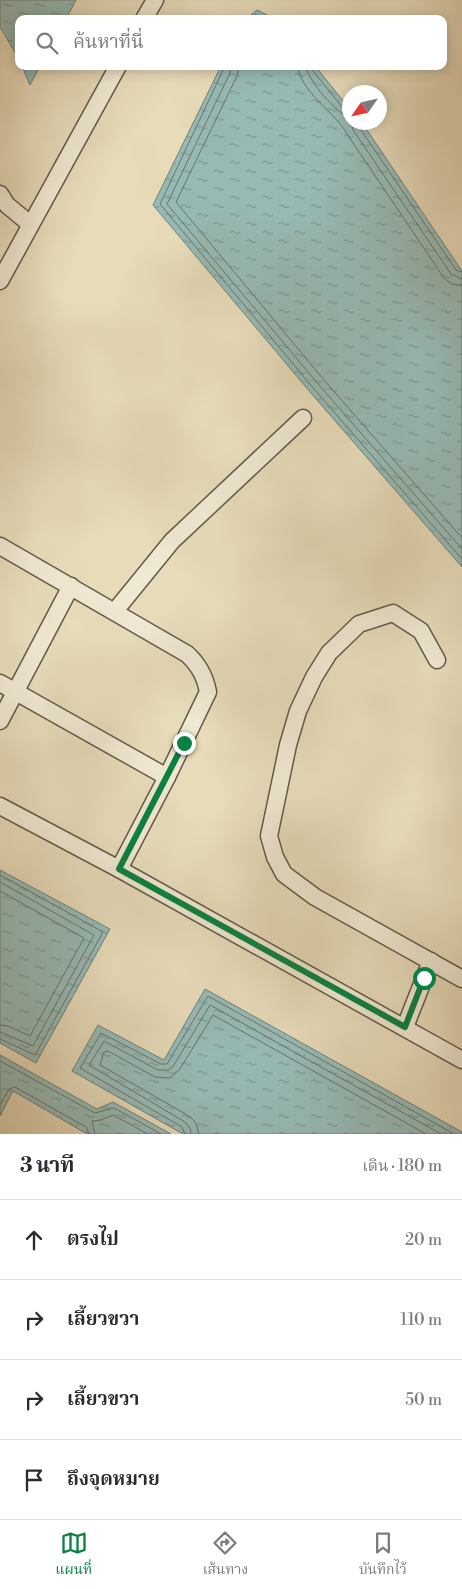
<!DOCTYPE html>
<html lang="th">
<head>
<meta charset="utf-8">
<style>
	:root { --surface:#fff; --page:#f2f2f3; --text:#2b2b33; --muted:#7c7c81; --line:#e1e1e2; --accent:#0b8043 }
	body { margin:0; font-family:"Libre Bodoni","Noto Serif Thai",serif; background:var(--page); color:var(--text) }
	.compass { position:absolute; left:342px; top:85px; width:45px; height:45px; border-radius:50%; background:var(--surface); box-shadow:0 2px 12px #0003; rotate:236deg }
	.stop { position:absolute; width:15px; height:15px; margin:-11px; border:4px solid #0b8043; border-radius:50%; background:#fff }
	.stop.end { background:#0b8043; border-color:#fff; box-shadow:0 1px 5px #0008 }
	.list { margin:0; padding:0; list-style:none }
	h2 { display:flex; justify-content:space-between; align-items:center; height:65px; margin:0; padding:0 20px; font-size:21px }
	h2 small { font-size:16px; font-weight:400; color:var(--muted) }
	.list li { display:grid; grid-template-columns:32px 1fr auto; gap:15px; align-items:center; box-sizing:border-box; height:80px; padding:0 20px; border-top:1px solid var(--line) }
	.list b { display:block; font-size:19px; white-space:nowrap }
	.list em { font-size:16px; font-style:normal; color:var(--muted) }
	.icon { flex:none; width:28px; height:28px; fill:none; stroke:currentColor; stroke-width:2; stroke-linecap:round; stroke-linejoin:round }
	.map { position:relative; flex:none; width:462px; height:1134px; overflow:hidden }
	.search { position:absolute; background:var(--surface); box-shadow:0 2px 12px #0003; left:15px; right:15px; top:15px; height:55px; display:flex; align-items:center; gap:12px; box-sizing:border-box; padding:0 18px; border-radius:10px; color:var(--muted); font-size:19px }
	.sheet { height:385px; background:var(--surface) }
	nav { display:flex; justify-content:space-around; align-items:center; box-sizing:border-box; height:70px; border-top:1px solid var(--line); background:var(--surface); font-size:14px; color:var(--muted) }
	nav a { display:grid; justify-items:center; gap:2px }
	nav .on { color:var(--accent) }
	.map>svg:first-child { display:block }
	.water { fill:url(#water-ripples); stroke:#71827a }
	.lines { fill:none; stroke-linecap:round; stroke-linejoin:round }
	.shore { stroke:#68746c; stroke-width:1 }
	.minor-casing { stroke:#645a48; stroke-width:19 }
	.minor { stroke:#efe8d2; stroke-width:16 }
	.route { stroke:#0b8043; stroke-width:6 }
</style>
</head>
<body>
<div class="map">
<svg width="462" height="1134" viewBox="0 0 462 1134">
	<defs>
		<pattern id="water-ripples" width="26" height="14" patternUnits="userSpaceOnUse" patternTransform="scale(1.25)"><rect width="26" height="14" fill="#97bab5"/><path d="M2 4q2-2 4 0t4 0M15 11q2-2 4 0t4 0" fill="none" stroke="#7c9893"/></pattern>
	</defs>
	<rect width="100%" height="100%" fill="#e7dbba"/>
	<filter id="stains"><feTurbulence type="fractalNoise" baseFrequency=".004" numOctaves="4"/><feColorMatrix values="0 0 0 0 .2 0 0 0 0 .09 0 0 0 0 .02 0 0 0 .5 -.17"/></filter>
	<radialGradient id="worn" r=".72"><stop offset=".6" stop-color="#630" stop-opacity="0"/><stop offset="1" stop-color="#630" stop-opacity=".3"/></radialGradient>
	<g class="water">
		<path d="M 0,0 L 76,0 L 66,19 L 19,19 L 19,59 L 0,27 Z"/>
		<path d="M 257,10 L 275,19 L 246,19 Z"/>
		<path d="M 22,66 L 40,66 L 30,85 Z"/>
		<path d="M 221,66 L 315,66 L 349,108 L 350,122 L 361,123 L 367,130 L 462,271 L 462,567 L 310,392 L 153,205 Z"/>
		<path d="M 0,870 L 110,929 L 36,1063 L 0,1043 Z"/>
		<path d="M 205,989 L 462,1132 L 462,1134 L 183,1134 L 72,1071 L 98,1025 L 164,1060 Z"/>
		<path d="M 0,1055 L 97,1109 L 113,1102 L 171,1134 L 87,1134 L 13,1091 L 0,1116 Z"/>
	</g>
	<g class="lines">
		<g class="shore">
			<path d="M 225,66 L 160,204 L 314,389 L 462,559"/>
			<path d="M 231,66 L 230,73 L 167,204 L 319,385 L 462,549"/>
			<path d="M 239,66 L 237,76 L 176,202 L 324,380 L 462,538"/>
			<path d="M 298,66 C 299,91 337,114 347,134 L 444,278 L 452,284 L 462,286"/>
			<path d="M 306,66 C 306,78 338,116 350,117"/>
			<path d="M 312,66 L 313,71 L 343,108 L 350,111"/>
			<path d="M 351,122 L 353,130 L 451,274 L 462,279"/>
			<path d="M 358,122 L 359,127 L 456,270 L 462,272"/>
			<path d="M 0,875 L 103,932 L 35,1055 L 0,1039"/>
			<path d="M 0,882 L 94,935 L 33,1046 L 0,1032"/>
			<path d="M 0,891 L 84,938 L 30,1036 L 8,1026 L 0,1025"/>
			<path d="M 0,1061 L 95,1113 L 114,1108 L 161,1134"/>
			<path d="M 0,1105 L 9,1089 L 15,1087 L 86,1127 L 89,1134"/>
			<path d="M 95,1134 L 92,1121 L 101,1120 L 113,1115 L 148,1134"/>
			<path d="M 185,1134 L 182,1127 L 80,1068 L 101,1033 L 161,1064 L 167,1064 L 208,996 L 454,1134"/>
			<path d="M 191,1134 L 190,1128 L 185,1122 L 89,1065 L 104,1041 L 158,1070 L 169,1070 L 174,1065 L 210,1005 L 441,1134"/>
			<path d="M 199,1134 L 196,1123 L 189,1116 L 100,1065 L 104,1052 L 108,1051 L 155,1077 L 170,1078 L 180,1069 L 213,1015 L 426,1134"/>
		</g>
		<g class="minor-casing">
			<g id="minor">
				<path d="M 144,19 L 155,0"/>
				<path d="M 0,194 L 7,205 L 30,224"/>
				<path d="M 0,281 L 118,66"/>
				<path d="M 0,546 L 187,654 C 199,665 205,676 208,692 L 167,777 L 119,869"/>
				<path d="M 115,611 L 172,541 L 303,418"/>
				<path d="M 437,660 L 421,631 L 393,613 L 359,624 L 329,653 L 314,677 L 298,711 L 288,745 L 269,836 L 275,857 L 284,874 L 315,897 L 462,979"/>
				<path d="M 0,683 L 167,777"/>
				<path d="M 0,721 L 71,586"/>
				<path d="M 0,806 L 119,869 L 462,1060"/>
				<path d="M 405,1027 L 431,961"/>
			</g>
		</g>
		<use href="#minor" class="minor"/>
	</g>
	<g class="lines">
		<path class="route" d="M 184,743 L 119,869 L 405,1027 L 424,978"/>
	</g>
	<rect width="100%" height="100%" filter="url(#stains)"/>
	<rect width="100%" height="100%" fill="url(#worn)"/>
</svg>
<svg class="compass" viewBox="-18 -18 36 36"><path d="M0-13l5 13h-10z" fill="#e53935"/><path d="M0 13l5-13h-10z" fill="#7c7c81"/></svg>
<div class="stop" style="left:424px;top:978px"></div>
<div class="stop end" style="left:184px;top:743px"></div>
<div class="search"><svg class="icon" aria-label="search" viewBox="0 0 24 24"><circle cx="10" cy="10" r="6"/><path d="M15 15l6 6"/></svg>ค้นหาที่นี่</div>
</div>
<section class="sheet">
<h2>3 นาที<small>เดิน · 180 m</small></h2>
<ul class="list">
<li><svg class="icon" aria-label="ahead" viewBox="0 0 24 24"><path d="M12 20V5M6 11l6-6 6 6"/></svg><div><b>ตรงไป</b></div><em>20 m</em></li>
<li><svg class="icon" aria-label="right" viewBox="0 0 24 24"><path d="M7 20v-9h11M14 6l5 5-5 5"/></svg><div><b>เลี้ยวขวา</b></div><em>110 m</em></li>
<li><svg class="icon" aria-label="right" viewBox="0 0 24 24"><path d="M7 20v-9h11M14 6l5 5-5 5"/></svg><div><b>เลี้ยวขวา</b></div><em>50 m</em></li>
<li><svg class="icon" aria-label="arrive" viewBox="0 0 24 24"><path d="M6 21V4h12l-3 4 3 4H6"/></svg><div><b>ถึงจุดหมาย</b></div></li>
</ul>
</section>
<nav>
<a class="on"><svg class="icon" aria-label="map" viewBox="0 0 24 24"><path d="M3 6l6-2 6 2 6-2v14l-6 2-6-2-6 2zM9 4v14M15 6v14"/></svg>แผนที่</a>
<a><svg class="icon" aria-label="directions" viewBox="0 0 24 24"><path d="M12 3l9 9-9 9-9-9zM9 14v-3h6M13 9l2 2-2 2"/></svg>เส้นทาง</a>
<a><svg class="icon" aria-label="saved" viewBox="0 0 24 24"><path d="M7 4h10v16l-5-4-5 4z"/></svg>บันทึกไว้</a>
</nav>
</body>
</html>
